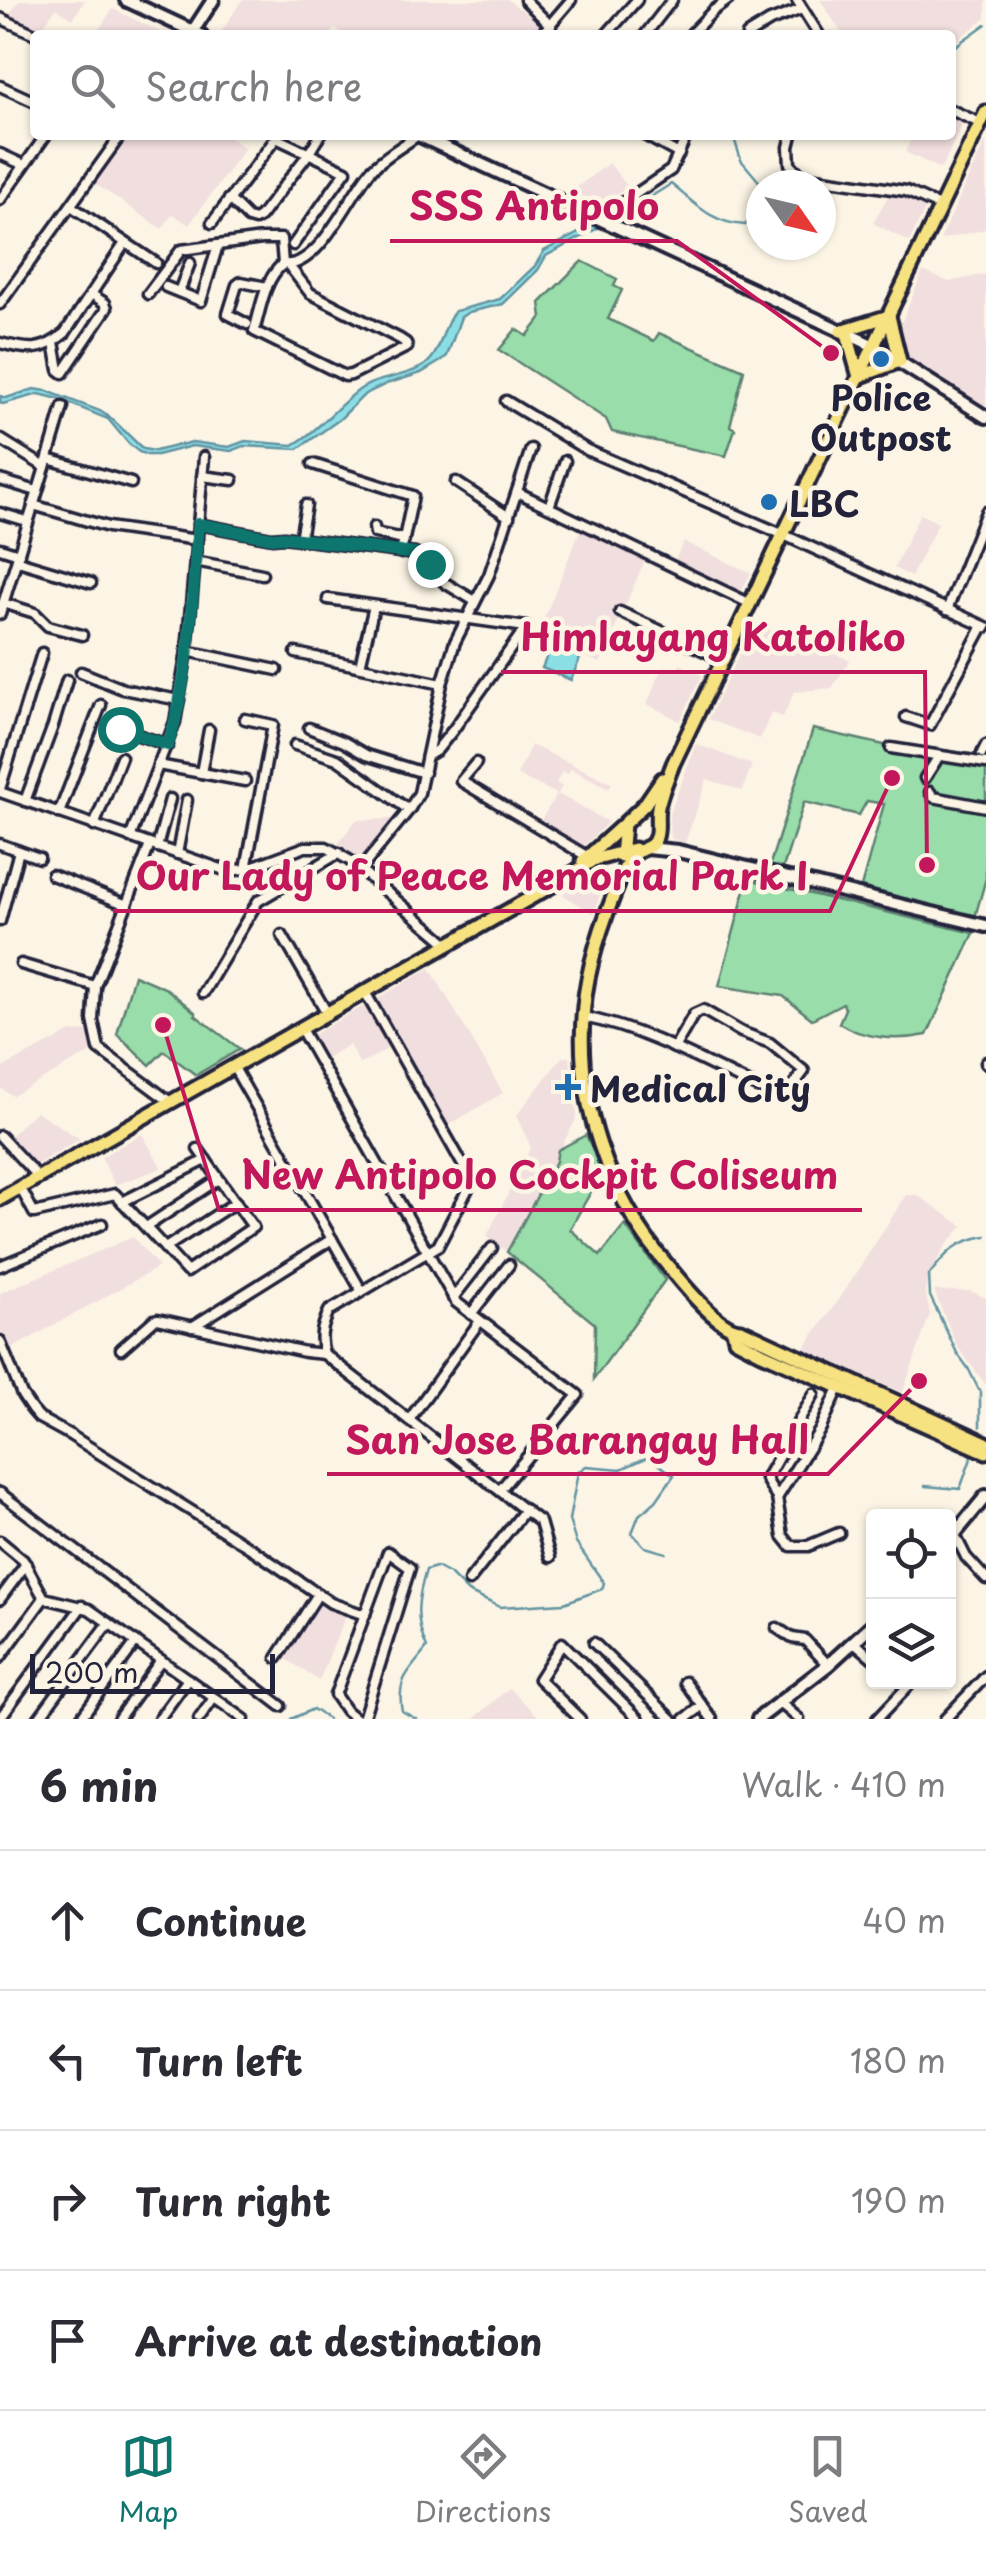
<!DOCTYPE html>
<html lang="en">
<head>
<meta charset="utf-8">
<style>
	:root { --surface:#fff; --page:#f7f7f7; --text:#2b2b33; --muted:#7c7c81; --line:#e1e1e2; --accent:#0f766e }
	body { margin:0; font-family:"Playpen Sans",sans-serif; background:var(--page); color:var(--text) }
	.controls { position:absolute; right:30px; bottom:30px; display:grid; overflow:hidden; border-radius:10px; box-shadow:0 2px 8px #0004 }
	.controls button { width:90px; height:90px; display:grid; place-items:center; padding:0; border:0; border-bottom:2px solid var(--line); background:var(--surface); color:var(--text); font:50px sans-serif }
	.compass { position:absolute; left:746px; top:170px; width:90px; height:90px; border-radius:50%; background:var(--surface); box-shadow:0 2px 8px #0004; rotate:124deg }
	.scale { position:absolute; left:30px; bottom:25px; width:245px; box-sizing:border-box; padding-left:10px; border:5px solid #22223b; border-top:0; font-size:28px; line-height:35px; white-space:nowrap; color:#22223b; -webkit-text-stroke:8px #fcf5e5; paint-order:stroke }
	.stop { position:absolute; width:30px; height:30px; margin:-22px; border:8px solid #0f766e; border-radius:50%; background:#fff }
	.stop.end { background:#0f766e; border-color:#fff; box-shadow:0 2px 10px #0008 }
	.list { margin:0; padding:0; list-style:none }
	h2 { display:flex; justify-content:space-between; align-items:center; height:130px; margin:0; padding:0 40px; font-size:42px }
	h2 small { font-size:32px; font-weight:400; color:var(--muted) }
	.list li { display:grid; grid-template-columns:65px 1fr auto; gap:30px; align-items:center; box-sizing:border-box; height:140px; padding:0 40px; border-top:2px solid var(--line) }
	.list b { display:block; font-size:38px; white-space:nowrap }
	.list em { font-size:32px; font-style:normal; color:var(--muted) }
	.icon { flex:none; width:55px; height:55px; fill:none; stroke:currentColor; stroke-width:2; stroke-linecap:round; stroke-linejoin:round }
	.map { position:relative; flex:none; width:986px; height:1719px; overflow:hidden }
	.search { position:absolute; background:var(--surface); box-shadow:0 2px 8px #0004; left:30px; right:30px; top:30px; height:110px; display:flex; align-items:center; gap:25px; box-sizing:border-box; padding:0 35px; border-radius:10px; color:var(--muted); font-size:38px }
	.sheet { height:690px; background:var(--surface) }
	nav { display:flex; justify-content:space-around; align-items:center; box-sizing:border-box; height:140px; border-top:2px solid var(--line); background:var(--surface); font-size:28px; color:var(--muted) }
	nav a { display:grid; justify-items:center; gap:5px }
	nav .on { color:var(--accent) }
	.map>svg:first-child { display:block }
	.built { fill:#f1dede }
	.green { fill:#98ddaa; stroke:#5d8072; stroke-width:2.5 }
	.water { fill:#8cdee5; stroke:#6293a1; stroke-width:2.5 }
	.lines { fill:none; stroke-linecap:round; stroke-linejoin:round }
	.stream { stroke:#6293a1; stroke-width:2.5 }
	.street-casing { stroke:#22223b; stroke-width:15 }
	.secondary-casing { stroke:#22223b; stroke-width:18 }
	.primary-casing { stroke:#22223b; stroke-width:19 }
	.street { stroke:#fcf5e5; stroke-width:8 }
	.secondary { stroke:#fcf5e5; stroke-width:10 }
	.primary { stroke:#f7e281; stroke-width:11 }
	.route { stroke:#0f766e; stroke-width:12 }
	.poi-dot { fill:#1f6fb2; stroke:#fcf5e5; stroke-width:4 }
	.labels { text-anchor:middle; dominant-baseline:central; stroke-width:9; stroke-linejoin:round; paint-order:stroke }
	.poi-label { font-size:35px; font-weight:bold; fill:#22223b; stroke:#fcf5e5; text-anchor:start }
	.leader { fill:none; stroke:#c2185b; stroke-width:4 }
	.callout-dot { fill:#c2185b; stroke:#fcf5e5; stroke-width:4 }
	.callout-label { font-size:38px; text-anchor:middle; font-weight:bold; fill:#c2185b; stroke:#fcf5e5; stroke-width:9; stroke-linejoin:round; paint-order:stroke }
</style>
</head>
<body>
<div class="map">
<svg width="986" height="1719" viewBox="0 0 986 1719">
	<rect width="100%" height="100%" fill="#fcf5e5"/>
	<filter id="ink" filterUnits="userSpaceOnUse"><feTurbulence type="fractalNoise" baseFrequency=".01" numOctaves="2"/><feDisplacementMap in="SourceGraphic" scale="20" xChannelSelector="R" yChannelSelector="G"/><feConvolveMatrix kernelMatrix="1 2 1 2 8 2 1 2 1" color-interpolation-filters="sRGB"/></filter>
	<g filter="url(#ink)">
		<g class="built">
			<path d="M 20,0 L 85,0 L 73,19 L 56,8 L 41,29 L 9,15 Z"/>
			<path d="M 242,0 L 508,0 L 546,28 L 537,35 L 345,35 L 335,28 L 330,35 L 228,35 L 221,32 Z"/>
			<path d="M 820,0 L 986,0 L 986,18 L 951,44 L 951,35 L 843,35 Z"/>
			<path d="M 113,9 L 167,35 L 95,35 Z"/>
			<path d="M 951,118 L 963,123 L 941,169 L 905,152 L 913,135 L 951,135 Z"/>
			<path d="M 130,135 L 226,135 L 245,148 L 189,225 L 173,214 L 162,229 L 94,183 Z"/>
			<path d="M 986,141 L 986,229 L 940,240 L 964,187 Z"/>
			<path d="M 609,163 L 628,187 L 597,207 L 569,193 Z"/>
			<path d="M 890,193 L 905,196 L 926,207 L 909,242 L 873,223 Z"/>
			<path d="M 923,271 L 949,282 L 986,274 L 986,404 L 984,408 L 904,355 L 900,326 Z"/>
			<path d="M 920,514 L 938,523 L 911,577 L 894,568 Z"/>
			<path d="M 581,528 L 646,558 L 600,663 L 537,636 Z"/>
			<path d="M 684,542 L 751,573 L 740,594 L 674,562 Z"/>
			<path d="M 755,623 L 850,660 L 832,688 L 794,692 L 783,717 L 771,713 L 760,739 L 708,719 Z"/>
			<path d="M 680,664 L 702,675 L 680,721 L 647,704 L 661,671 L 663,671 L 666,666 L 677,671 Z"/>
			<path d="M 696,744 L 752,765 L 742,791 L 707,779 L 685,843 L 670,838 L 669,815 Z"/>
			<path d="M 531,745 L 612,783 L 609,788 L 571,769 L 568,774 L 562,772 L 556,783 L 562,786 L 558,794 L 608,822 L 581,849 L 539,823 L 557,794 L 517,775 Z"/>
			<path d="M 397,819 L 361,862 L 337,845 L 356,820 Z"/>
			<path d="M 602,867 L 607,872 L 594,914 L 562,894 Z"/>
			<path d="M 430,968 L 503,1093 L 447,1126 L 375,1000 Z"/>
			<path d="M 367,1004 L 391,1047 L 360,1064 L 349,1045 L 324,1059 L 311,1036 Z"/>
			<path d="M 90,1031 L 93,1051 L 13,1096 L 0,1088 L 0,1069 L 71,1032 Z"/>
			<path d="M 562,1057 L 570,1057 L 577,1117 L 507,1252 L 487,1236 L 531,1147 L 516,1116 Z"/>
			<path d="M 36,1111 L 80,1139 L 35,1165 L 9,1137 Z"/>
			<path d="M 142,1134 L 162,1168 L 115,1185 L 101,1157 Z"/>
			<path d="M 906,1195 L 917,1195 L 963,1226 L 945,1247 L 930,1273 L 925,1290 L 930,1314 L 903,1392 L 802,1351 L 844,1292 Z"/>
			<path d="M 133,1237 L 159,1267 L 9,1350 L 0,1330 L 0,1293 Z"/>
			<path d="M 934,1291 L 970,1291 L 986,1298 L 986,1385 L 957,1346 Z"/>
			<path d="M 317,1600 L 329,1608 L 346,1615 L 319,1681 L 282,1656 Z"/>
			<path d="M 509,1688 L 541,1719 L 474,1719 Z"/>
		</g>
		<g class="green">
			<path d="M 582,261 L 617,279 L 614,286 L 622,290 L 608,319 L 654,341 L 659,333 L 744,370 L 730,426 L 735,429 L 726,456 L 612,432 L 606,419 L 499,350 L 516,329 L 527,336 L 542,317 L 540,303 Z"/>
			<path d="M 813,729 L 893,747 L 895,743 L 986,756 L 986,878 L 975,917 L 861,887 L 884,804 L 867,801 L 859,815 L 804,802 L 782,871 L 769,867 Z"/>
			<path d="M 748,879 L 974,933 L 927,1035 C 898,1041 863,1039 839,1023 L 845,1009 L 843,1003 L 812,1019 L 783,996 L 719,986 Z"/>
			<path d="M 134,975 L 167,989 L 196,1013 L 195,1015 L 240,1049 L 196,1075 L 164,1051 L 150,1065 L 117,1034 Z"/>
			<path d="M 586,1135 L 607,1178 L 592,1190 L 570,1229 L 600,1256 L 625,1225 L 665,1280 L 594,1379 L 595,1324 L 507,1252 L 556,1161 L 558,1150 Z"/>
		</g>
		<g class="water">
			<path d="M 592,226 L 600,227 L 546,256 L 538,270 L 503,304 L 469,312 L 461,317 L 447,356 L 441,361 L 421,373 L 386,384 L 365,394 L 340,419 L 298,449 L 243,446 L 231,451 L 192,446 L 157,455 L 147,455 L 139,452 L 129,444 L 108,419 L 59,399 L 39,394 L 3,404 L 0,403 L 0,396 L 6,398 L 34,389 L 47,391 L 100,411 L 112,419 L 143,449 L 155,451 L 192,442 L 229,447 L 245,441 L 293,445 C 318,431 336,407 359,390 C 378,376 406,378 425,365 C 443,351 441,327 455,311 L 500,299 L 535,266 L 544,251 Z"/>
			<path d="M 552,644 L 581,656 L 571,680 L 542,668 Z"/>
		</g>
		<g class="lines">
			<g class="stream">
				<path d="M 951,49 L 986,24"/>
				<path d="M 733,135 L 741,160 L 762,185"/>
				<path d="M 620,216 L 671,184 C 696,204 711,223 745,225 L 761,211"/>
				<path d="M 980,1427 L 980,1392 L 968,1368 L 957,1353 L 930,1296 L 929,1275 C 947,1252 956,1241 986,1236"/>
				<path d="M 925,1486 L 960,1489 L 973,1453"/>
				<path d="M 291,1719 L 313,1709 L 328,1719"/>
				<path d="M 416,1719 L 402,1711 C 396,1679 409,1672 427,1648 C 414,1619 417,1600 426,1570 L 436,1567 L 451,1575 L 468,1592 L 500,1607 L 564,1603 L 602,1589 L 604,1583 L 576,1543 L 569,1520 L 578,1472 L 586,1466 L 621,1469 L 648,1457 L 674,1475 L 656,1501 L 639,1515 L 632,1533 L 645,1547 L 666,1553"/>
			</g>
			<g class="street-casing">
				<g id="street">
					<path d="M 525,0 L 551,26"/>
					<path d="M 797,0 L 819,35"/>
					<path d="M 0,18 L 37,35"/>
					<path d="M 541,35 L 571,0"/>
					<path d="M 606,35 L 637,0"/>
					<path d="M 645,35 L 672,0"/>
					<path d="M 690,35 L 713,11 L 728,0"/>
					<path d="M 747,35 L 770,21 L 802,9"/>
					<path d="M 0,86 L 35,102"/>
					<path d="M 951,110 L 980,123"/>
					<path d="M 644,135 L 679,154"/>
					<path d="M 792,135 L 789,147 L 790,164 L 802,176 L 906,191 L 941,207"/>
					<path d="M 0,154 L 24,165"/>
					<path d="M 229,199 L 248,218 L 255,220 L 260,217 L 309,153 L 320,135"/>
					<path d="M 0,200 L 46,135"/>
					<path d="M 71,206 L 156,263"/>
					<path d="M 599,219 L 671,170 L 687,135"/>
					<path d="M 212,223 L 276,138 L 346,171 L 293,245"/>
					<path d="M 289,266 L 310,293 L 400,339 L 406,343 L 407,347 L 351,375 L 345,376 L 254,331 C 261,309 264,279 283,264 C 319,270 350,193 372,169 C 385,156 403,146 418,135"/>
					<path d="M 166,287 L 201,301 L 218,245"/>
					<path d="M 179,292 L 190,263"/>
					<path d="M 148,294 L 181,250 L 262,239 L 281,239 L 283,264"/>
					<path d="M 0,304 L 121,135"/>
					<path d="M 247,324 L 228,314 L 237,285 L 241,282 L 267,287"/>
					<path d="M 54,342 L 59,370 L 63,373 L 107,308 L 105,303 L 91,294"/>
					<path d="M 0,343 C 28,350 42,353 65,333 L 125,243"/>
					<path d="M 506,401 L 587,450 L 784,535 L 986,627"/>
					<path d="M 0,439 L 45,467"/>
					<path d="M 48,459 L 131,483"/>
					<path d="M 313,464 L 413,496 L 401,553"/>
					<path d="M 202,476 L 233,480"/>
					<path d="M 0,480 L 37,491"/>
					<path d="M 456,482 L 509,517"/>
					<path d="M 517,492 L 751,604"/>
					<path d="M 33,505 L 108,527 L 197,540"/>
					<path d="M 549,507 L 565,461"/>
					<path d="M 0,513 L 27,521"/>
					<path d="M 198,524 L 272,538 L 284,537 L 415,554 L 424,559 L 445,583 L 475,601"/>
					<path d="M 374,527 L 375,533 L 404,539"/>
					<path d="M 300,539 L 306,505"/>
					<path d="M 0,548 L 19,554"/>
					<path d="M 18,561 L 91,583"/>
					<path d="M 195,561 L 262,574"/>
					<path d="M 328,599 L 526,627 L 453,730 L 437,750 L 427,756"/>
					<path d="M 3,603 L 35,613 L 48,626 L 82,635"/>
					<path d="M 947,610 L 986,512"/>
					<path d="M 620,612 L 724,660"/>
					<path d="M 0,614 C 21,545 43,476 63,407"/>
					<path d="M 187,651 L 277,670"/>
					<path d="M 296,653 L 442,684"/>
					<path d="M 360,666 L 374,606"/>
					<path d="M 81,672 L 123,689 L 179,700"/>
					<path d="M 906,717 L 930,725 L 983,626"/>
					<path d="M 245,719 L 273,725 L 246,869"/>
					<path d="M 309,728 L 344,742 L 366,755 L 424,773"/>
					<path d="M 120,729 L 168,745"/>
					<path d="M 295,745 L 337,759 L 409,810"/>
					<path d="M 891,748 L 986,763"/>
					<path d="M 982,753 L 986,745"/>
					<path d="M 476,763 L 461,781 L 588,857"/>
					<path d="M 158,765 L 245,781"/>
					<path d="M 201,773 L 209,730"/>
					<path d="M 925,778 L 939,756"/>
					<path d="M 0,789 L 42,653"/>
					<path d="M 0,792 L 227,871 L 246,869 L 305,847 L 326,847 L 349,860 L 448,944"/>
					<path d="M 930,792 L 933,797 L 986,807"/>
					<path d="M 25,801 L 53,726 L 67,680"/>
					<path d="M 59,813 L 101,705"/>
					<path d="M 94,826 L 121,757"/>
					<path d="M 130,838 L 175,722 L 187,651 L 204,457"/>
					<path d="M 0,844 L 39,858"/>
					<path d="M 150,845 L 95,986 L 93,1020 L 99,1049 L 169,1101"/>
					<path d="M 157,847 L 170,799"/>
					<path d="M 177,854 L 187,800"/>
					<path d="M 361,869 L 409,810 L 419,793 L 442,684 L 455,642 L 489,575 L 531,449"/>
					<path d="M 52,875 L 127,905"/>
					<path d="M 0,921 L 19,851"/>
					<path d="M 282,935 L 327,1013"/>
					<path d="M 21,964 L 95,986"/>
					<path d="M 365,992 L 472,1181 L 438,1246 L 329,1311 C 322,1327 319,1337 324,1354 L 540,1522 L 550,1557"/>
					<path d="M 203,993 L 258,901 L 339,853"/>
					<path d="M 583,1017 C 651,1030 715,1069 778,1097 L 786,1095 L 804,1071 L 770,1043 L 741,1032 L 703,1010 L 694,1014 L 674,1048"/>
					<path d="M 301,1029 L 456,1302 L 578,1395 L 500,1490"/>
					<path d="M 986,1063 L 986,1062"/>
					<path d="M 233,1066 L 361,1290"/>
					<path d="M 0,1136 L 38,1177"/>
					<path d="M 20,1187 L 34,1213 L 115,1194 L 187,1272 L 253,1227 L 198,1149"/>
					<path d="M 122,1202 L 206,1160"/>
					<path d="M 146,1227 L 219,1179"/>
					<path d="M 165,1248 L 236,1202"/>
					<path d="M 0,1266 L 102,1224"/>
					<path d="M 453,1298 L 492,1248"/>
					<path d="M 471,1314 L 509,1265"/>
					<path d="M 192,1327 L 332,1239"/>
					<path d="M 0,1341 L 22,1395 L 32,1410 L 39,1418 L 70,1435 L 252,1549 L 331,1603 L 365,1615"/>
					<path d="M 121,1349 L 154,1320 L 158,1319 L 305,1352 L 324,1354"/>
					<path d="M 814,1394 L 766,1479 L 777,1498 L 783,1536 L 791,1546 L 808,1546 L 839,1533"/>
					<path d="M 409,1420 L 480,1321"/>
					<path d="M 0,1493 L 281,1706"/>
					<path d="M 777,1498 L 820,1430 L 839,1388"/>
					<path d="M 955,1535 L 966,1557 L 986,1579"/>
					<path d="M 0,1541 L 23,1560 L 44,1598 L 89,1609 L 244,1719"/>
					<path d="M 469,1581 L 525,1510"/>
					<path d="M 0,1599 L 26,1564"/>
					<path d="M 777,1628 L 792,1638 L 805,1640 L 828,1665"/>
					<path d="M 854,1642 L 874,1659"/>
					<path d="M 594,1643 L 672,1719"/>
					<path d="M 0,1658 L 44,1598"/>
					<path d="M 277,1658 L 318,1594"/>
					<path d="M 685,1682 L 712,1719"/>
					<path d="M 779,1702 L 799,1719"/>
					<path d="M 0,1718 L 82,1606"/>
					<path d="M 38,1719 L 109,1623"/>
					<path d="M 80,1719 L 136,1642"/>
					<path d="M 118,1719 L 161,1660"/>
					<path d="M 159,1719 L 188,1679"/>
					<path d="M 199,1719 L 214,1698"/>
					<path d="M 356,1719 L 346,1711 L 335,1695 L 388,1552 L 410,1568 L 363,1719"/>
					<path d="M 580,1719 L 539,1679 L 562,1643 L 639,1719"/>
					<path d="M 685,1719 L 697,1710"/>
					<path d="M 877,1719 L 912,1682"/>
					<path d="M 945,1719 L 986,1676"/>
				</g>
			</g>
			<g class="secondary-casing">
				<g id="secondary">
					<path d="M 126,0 L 201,35"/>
					<path d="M 193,31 L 213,0"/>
					<path d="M 418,135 L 874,346 L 986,417"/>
					<path d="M 647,848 L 678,851 L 986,926"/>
					<path d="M 948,1542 L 986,1496"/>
					<path d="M 758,1719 L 828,1665 L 874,1623"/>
				</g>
			</g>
			<g class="primary-casing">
				<g id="primary">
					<path d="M 986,112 L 673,764 C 668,778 661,792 658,807 C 656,817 659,828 656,837 C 653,847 647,847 639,851 C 630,856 625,865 622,875 C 605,915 588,962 584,1006 C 574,1099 608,1196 668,1266 C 682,1283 719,1330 741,1330 L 986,1443"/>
					<path d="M 841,331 L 889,316"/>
					<path d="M 847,334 L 859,377"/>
					<path d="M 859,377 L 900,361 L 889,316"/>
					<path d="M 621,856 L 624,824 L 645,804 L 662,779"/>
					<path d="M 583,861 L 624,824"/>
					<path d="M 0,1199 L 569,876 L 593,860 L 634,849"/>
					<path d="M 733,1330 L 735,1339 L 762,1353 L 986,1452"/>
				</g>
			</g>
			<use href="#street" class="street"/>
			<use href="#secondary" class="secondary"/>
			<use href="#primary" class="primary"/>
		</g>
	</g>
	<g class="lines" filter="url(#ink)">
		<path class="route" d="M 120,729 L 168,745 C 191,675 192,597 198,524 L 272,538 L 284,537 L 415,554 L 430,564"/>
	</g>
	<g class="poi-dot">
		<circle cx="881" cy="359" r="10"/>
		<circle cx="769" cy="502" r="10"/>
		<path d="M563 1072h10v10h10v10h-10v10h-10v-10h-10v-10h10z"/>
	</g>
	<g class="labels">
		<g class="poi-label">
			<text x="881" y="396" text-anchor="middle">Police<tspan x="881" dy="40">Outpost</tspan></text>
			<text x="789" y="502">LBC</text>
			<text x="590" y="1087">Medical City</text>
		</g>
	</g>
	<path class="leader" d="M831 353L677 241H390M927 865L925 672H501M892 778L830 911H113M163 1025L219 1210H862M919 1381L828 1474H327"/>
	<g class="callout-dot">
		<circle cx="831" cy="353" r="10"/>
		<circle cx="927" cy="865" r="10"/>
		<circle cx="892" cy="778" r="10"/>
		<circle cx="163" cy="1025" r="10"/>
		<circle cx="919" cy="1381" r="10"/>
	</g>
	<g class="callout-label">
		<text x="534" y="220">SSS Antipolo</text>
		<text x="713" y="651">Himlayang Katoliko</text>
		<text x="472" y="890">Our Lady of Peace Memorial Park I</text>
		<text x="540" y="1189">New Antipolo Cockpit Coliseum</text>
		<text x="577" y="1454">San Jose Barangay Hall</text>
	</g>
</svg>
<div class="controls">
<button><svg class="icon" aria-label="locate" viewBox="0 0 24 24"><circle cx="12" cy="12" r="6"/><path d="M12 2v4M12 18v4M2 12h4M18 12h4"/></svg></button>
<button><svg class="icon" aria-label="layers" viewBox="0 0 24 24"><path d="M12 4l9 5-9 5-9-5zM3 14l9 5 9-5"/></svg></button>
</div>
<svg class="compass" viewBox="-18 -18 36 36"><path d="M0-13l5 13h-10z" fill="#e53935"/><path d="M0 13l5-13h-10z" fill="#7c7c81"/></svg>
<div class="scale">200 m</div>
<div class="stop" style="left:120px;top:729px"></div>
<div class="stop end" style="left:430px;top:564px"></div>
<div class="search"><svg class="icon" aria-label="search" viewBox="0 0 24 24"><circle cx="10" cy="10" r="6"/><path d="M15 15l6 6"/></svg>Search here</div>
</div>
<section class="sheet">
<h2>6 min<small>Walk · 410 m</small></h2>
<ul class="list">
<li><svg class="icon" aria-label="ahead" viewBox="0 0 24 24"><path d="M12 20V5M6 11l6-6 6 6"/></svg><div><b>Continue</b></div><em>40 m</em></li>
<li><svg class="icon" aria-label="left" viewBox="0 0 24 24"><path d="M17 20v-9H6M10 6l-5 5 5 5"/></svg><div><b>Turn left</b></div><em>180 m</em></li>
<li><svg class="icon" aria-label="right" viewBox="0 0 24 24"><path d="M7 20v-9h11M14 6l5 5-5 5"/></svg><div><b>Turn right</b></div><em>190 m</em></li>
<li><svg class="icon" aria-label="arrive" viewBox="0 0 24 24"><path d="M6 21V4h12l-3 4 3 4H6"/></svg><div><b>Arrive at destination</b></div></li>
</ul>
</section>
<nav>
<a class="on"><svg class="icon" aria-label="map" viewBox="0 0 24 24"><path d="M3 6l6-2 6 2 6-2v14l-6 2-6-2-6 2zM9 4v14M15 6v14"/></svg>Map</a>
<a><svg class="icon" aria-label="directions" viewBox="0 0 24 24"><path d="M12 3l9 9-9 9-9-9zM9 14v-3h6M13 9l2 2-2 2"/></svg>Directions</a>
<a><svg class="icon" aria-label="saved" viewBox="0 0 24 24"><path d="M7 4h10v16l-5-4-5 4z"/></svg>Saved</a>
</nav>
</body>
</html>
